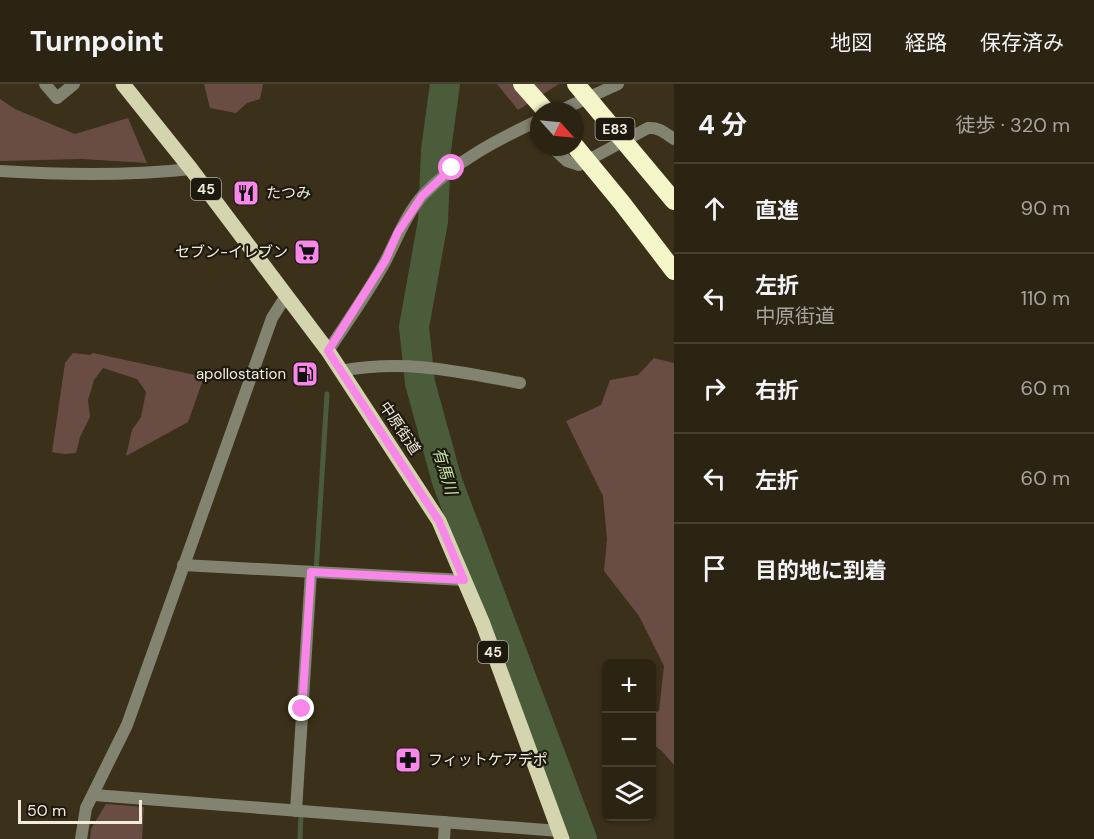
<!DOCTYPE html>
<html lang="ja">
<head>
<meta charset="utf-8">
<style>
	:root { --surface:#2c2413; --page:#342c1c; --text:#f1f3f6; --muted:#a6a4a0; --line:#484133 }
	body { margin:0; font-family:"DM Sans","Noto Sans JP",sans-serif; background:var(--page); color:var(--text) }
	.controls { position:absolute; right:18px; bottom:18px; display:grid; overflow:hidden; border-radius:9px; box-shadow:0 2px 4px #0004 }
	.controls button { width:54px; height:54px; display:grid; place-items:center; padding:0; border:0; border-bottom:2px solid var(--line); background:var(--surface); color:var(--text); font:30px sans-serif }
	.compass { position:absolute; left:530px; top:18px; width:54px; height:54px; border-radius:50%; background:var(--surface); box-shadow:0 2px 4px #0004; rotate:117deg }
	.scale { position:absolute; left:18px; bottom:15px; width:124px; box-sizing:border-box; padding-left:6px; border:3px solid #f2ebdd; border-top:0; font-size:16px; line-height:21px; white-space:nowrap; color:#f2ebdd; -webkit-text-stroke:4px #1e190f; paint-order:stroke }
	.stop { position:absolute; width:18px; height:18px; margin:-14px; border:4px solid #f987e9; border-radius:50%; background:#fff }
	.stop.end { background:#f987e9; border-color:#fff; box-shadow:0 2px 6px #0008 }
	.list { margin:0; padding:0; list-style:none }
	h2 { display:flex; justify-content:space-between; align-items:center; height:78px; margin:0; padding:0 24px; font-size:26px }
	h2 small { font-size:20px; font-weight:400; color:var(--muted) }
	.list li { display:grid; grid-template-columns:39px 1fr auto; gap:18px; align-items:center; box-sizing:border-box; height:90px; padding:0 24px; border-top:2px solid var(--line) }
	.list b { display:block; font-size:22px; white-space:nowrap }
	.list p { margin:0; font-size:20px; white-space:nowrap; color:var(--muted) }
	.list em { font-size:20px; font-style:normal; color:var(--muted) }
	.icon { flex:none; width:33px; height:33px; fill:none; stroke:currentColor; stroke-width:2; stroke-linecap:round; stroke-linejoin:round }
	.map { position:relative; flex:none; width:674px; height:755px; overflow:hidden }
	header { display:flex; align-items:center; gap:36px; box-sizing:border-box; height:84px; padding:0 30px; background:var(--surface); border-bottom:2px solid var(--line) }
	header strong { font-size:28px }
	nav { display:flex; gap:33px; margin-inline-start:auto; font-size:21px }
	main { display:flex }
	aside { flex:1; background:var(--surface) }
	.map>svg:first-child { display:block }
	.green { fill:#694d44 }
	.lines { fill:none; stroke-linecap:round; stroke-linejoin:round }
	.stream { stroke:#4a5c3a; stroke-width:5 }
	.river { stroke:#4a5c3a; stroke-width:30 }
	.minor { stroke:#838371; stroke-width:12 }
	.tertiary { stroke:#838371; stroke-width:12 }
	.primary { stroke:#d4d4af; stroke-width:15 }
	.motorway { stroke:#f4f5c8; stroke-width:18 }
	.route { stroke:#f987e9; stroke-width:8 }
	.labels { text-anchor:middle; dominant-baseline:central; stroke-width:4.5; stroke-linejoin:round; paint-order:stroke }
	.shield { fill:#1e190f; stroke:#b2ac9f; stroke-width:1.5 }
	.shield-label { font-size:14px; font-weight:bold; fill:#f2ebdd }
	.poi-label { font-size:15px; fill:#f2ebdd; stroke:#1e190f; text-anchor:start }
	.street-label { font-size:15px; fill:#f2ebdd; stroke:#1e190f }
	.water-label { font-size:16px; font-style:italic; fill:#c4e3a6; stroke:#1e190f }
</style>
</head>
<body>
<header>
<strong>Turnpoint</strong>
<nav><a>地図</a><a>経路</a><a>保存済み</a></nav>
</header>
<main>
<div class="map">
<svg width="674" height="755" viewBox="0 0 674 755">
	<rect width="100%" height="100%" fill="#3b3019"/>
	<g class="green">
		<path d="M 204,0 L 263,0 L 260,15 L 247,19 L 236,29 L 210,24 Z"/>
		<path d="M 497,0 L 559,0 L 518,26 Z"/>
		<path d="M 0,15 L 15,25 L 75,50 L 128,34 L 147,79 L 82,75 L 0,77 Z"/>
		<path d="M 73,269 L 90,271 L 93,269 L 204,293 L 188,338 L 126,372 L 132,346 L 141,333 L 146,308 L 137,295 L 103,284 L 94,296 L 88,316 L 90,333 L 80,353 L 76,369 L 64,370 L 52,368 L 65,279 Z"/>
		<path d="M 654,274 L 674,279 L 674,681 L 662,667 L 652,660 L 652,630 L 659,627 L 664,582 L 639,532 L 604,487 L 607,455 L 603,412 L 566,337 L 601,321 L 610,296 L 638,291 Z"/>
		<path d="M 106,720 L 144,723 L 142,755 L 90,755 L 91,745 Z"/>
	</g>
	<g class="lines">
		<g class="stream">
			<path d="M 316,488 L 327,310"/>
			<path d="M 300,755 L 301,728"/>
		</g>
		<path class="river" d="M 445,0 L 436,66 L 433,137 L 414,243 L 420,299 L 447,397 L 582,755"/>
		<g class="minor">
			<path d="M 45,0 L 57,14 L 74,0"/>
			<path d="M 534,39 L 539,46"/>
			<path d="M 552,63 L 567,77 L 579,81 L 648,44 C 659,43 665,49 674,55"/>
			<path d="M 0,87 C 63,91 128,92 191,85"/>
			<path d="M 340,287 C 406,275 455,287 520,299"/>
			<path d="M 183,481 L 464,496"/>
			<path d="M 94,711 L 559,747"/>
			<path d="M 296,727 L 311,488"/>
			<path d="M 81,755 L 86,724 L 127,641 L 272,234 L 286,212"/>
			<path d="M 444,755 L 445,738"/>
		</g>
		<g class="tertiary">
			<path d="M 559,27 L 618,0"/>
			<path d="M 328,267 C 347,238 368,209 385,178 C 397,155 406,130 424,110 C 456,77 497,56 539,36"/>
		</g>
		<path class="primary" d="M 123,0 L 191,85 L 328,267 L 439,437 L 483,540 L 562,755"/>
		<g class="motorway">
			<path d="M 522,0 L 546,27"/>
			<path d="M 576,0 L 674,117"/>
			<path d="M 575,62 L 622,119 L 674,187"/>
		</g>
	</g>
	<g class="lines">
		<path class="route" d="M 302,625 L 311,488 L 464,496 L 439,437 L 328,267 L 385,177 L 398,148 L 422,112 L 452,84"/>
	</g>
	<defs>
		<g id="restaurant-square" transform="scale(1.35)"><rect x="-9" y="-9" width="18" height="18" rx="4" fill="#f987e9" stroke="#1e190f"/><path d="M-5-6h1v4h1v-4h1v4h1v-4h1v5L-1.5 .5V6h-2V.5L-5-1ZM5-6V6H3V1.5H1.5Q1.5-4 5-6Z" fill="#111"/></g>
		<g id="supermarket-square" transform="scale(1.35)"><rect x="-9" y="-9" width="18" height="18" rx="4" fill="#f987e9" stroke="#1e190f"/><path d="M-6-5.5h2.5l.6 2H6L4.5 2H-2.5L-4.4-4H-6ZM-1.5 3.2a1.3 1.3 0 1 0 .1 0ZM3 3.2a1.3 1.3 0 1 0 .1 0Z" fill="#111"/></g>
		<g id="fuel-square" transform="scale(1.35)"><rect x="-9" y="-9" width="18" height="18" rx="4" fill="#f987e9" stroke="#1e190f"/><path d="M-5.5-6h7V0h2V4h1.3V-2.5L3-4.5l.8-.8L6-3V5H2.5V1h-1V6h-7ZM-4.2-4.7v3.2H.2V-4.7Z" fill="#111"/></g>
		<g id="pharmacy-square" transform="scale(1.35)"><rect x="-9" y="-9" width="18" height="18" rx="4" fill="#f987e9" stroke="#1e190f"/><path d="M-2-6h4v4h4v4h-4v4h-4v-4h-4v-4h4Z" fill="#111"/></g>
	</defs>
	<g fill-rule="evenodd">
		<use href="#restaurant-square" x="246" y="109"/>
		<use href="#supermarket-square" x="307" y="168"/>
		<use href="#fuel-square" x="305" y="290"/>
		<use href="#pharmacy-square" x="408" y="676"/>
	</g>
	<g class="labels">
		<g class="shield">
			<rect x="595.5" y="34" width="39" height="22" rx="4.5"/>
			<rect x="191" y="94" width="30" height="22" rx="4.5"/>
			<rect x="478" y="557" width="30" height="22" rx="4.5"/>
		</g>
		<g class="shield-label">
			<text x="615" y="45">E83</text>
			<text x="206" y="105">45</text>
			<text x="493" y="568">45</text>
		</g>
		<g class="poi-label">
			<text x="266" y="109">たつみ</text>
			<text x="288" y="168" text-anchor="end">セブン-イレブン</text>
			<text x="286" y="290" text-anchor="end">apollostation</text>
			<text x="428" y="676">フィットケアデポ</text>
		</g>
		<g class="street-label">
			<text transform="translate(400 344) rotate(56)">中原街道</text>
		</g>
		<g class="water-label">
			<text transform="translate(445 387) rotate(73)">有馬川</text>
		</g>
	</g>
</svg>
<div class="controls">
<button>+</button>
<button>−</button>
<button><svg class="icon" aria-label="layers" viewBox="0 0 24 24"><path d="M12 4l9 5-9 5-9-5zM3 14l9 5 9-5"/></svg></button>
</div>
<svg class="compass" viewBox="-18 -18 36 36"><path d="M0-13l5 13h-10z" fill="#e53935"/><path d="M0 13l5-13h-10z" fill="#a6a4a0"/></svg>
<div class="scale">50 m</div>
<div class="stop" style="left:452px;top:84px"></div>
<div class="stop end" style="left:302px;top:625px"></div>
</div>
<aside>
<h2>4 分<small>徒歩 · 320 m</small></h2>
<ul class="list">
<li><svg class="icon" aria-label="ahead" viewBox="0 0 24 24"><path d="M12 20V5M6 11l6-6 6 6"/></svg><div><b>直進</b></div><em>90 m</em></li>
<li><svg class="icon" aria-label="left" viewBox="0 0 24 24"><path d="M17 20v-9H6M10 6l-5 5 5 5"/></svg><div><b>左折</b><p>中原街道</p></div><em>110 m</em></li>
<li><svg class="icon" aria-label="right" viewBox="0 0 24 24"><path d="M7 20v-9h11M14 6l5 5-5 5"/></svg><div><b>右折</b></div><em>60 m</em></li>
<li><svg class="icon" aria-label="left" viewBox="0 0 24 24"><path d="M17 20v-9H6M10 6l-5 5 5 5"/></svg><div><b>左折</b></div><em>60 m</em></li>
<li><svg class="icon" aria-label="arrive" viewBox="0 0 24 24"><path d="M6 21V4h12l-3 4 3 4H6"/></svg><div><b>目的地に到着</b></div></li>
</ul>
</aside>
</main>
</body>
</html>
